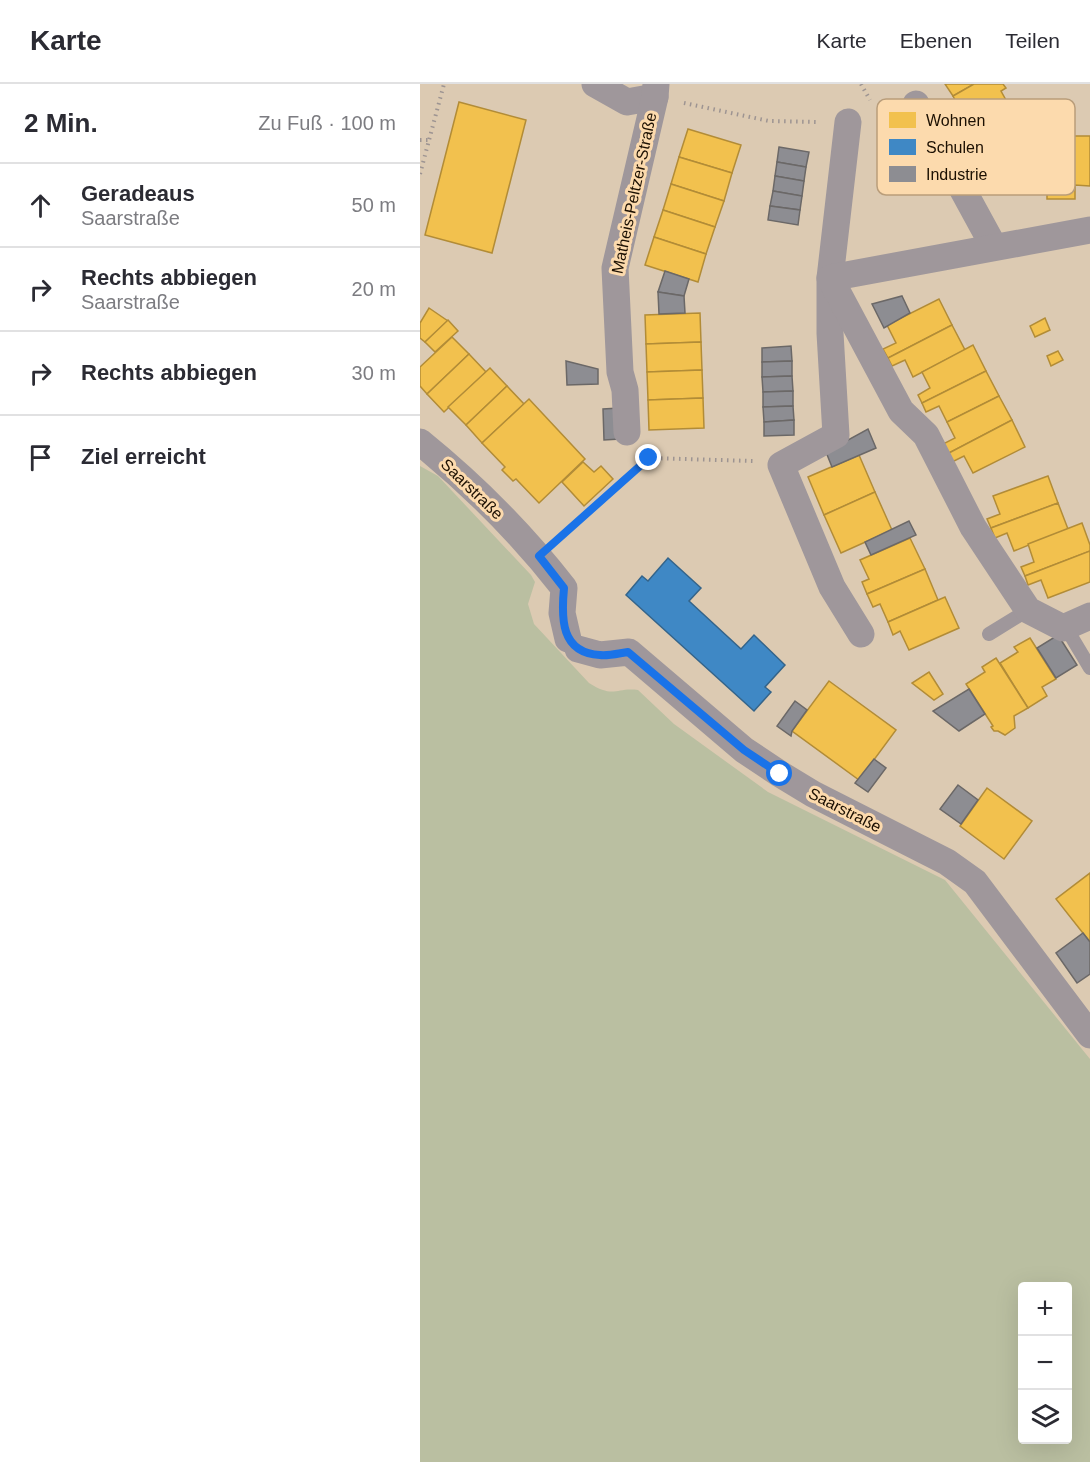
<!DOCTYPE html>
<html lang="de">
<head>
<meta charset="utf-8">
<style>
	:root { --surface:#fff; --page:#f7f7f7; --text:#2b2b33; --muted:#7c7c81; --line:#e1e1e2 }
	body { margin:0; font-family:Arial,sans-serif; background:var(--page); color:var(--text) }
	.controls { position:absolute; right:18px; bottom:18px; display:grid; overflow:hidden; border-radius:6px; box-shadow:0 6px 24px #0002 }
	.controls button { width:54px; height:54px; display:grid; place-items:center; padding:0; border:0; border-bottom:2px solid var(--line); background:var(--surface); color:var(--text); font:30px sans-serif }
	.stop { position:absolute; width:18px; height:18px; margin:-14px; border:4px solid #1a73e8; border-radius:50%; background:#fff }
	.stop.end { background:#1a73e8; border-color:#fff; box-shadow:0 2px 6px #0008 }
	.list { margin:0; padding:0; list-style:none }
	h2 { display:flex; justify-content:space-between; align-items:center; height:78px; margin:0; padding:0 24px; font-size:26px }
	h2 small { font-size:20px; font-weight:400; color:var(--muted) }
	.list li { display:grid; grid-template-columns:39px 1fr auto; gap:18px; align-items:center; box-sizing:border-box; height:84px; padding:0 24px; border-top:2px solid var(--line) }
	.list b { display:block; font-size:22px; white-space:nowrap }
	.list p { margin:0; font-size:20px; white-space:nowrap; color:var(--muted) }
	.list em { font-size:20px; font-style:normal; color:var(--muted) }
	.icon { flex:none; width:33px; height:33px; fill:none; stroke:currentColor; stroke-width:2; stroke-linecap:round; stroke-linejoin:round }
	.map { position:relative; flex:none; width:670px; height:1378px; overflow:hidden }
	header { display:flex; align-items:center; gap:36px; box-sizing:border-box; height:84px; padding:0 30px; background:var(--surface); border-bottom:2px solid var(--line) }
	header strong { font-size:28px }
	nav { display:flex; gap:33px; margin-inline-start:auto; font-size:21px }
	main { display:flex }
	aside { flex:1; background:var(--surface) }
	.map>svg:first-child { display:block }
	.green { fill:#babfa1; fill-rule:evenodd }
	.homes { fill:#f2c14e; stroke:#b28c37; stroke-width:1.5 }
	.schools { fill:#3f88c5; stroke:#34648a; stroke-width:1.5 }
	.industry { fill:#8d8d92; stroke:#6b6867; stroke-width:1.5 }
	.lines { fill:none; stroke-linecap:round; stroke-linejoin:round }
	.path { stroke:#9d9492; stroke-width:4; stroke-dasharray:1.5 4.5; stroke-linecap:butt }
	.service { stroke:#9f979b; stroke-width:14 }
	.minor { stroke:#9f979b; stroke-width:27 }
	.route { stroke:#1a73e8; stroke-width:8 }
	.labels { text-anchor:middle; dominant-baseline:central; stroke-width:6; stroke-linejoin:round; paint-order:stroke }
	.street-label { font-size:16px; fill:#1c1002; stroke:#fcdaad }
	.key { fill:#fcdaad; stroke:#b99d7a; stroke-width:1.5 }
	.key-label { font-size:16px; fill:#1c1002 }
</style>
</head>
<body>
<header>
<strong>Karte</strong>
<nav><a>Karte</a><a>Ebenen</a><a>Teilen</a></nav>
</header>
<main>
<aside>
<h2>2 Min.<small>Zu Fuß · 100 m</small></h2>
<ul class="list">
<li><svg class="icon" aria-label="ahead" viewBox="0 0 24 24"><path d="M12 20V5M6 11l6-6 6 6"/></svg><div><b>Geradeaus</b><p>Saarstraße</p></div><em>50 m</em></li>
<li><svg class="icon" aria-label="right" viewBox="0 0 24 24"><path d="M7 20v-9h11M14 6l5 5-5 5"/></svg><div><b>Rechts abbiegen</b><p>Saarstraße</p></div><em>20 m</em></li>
<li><svg class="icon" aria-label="right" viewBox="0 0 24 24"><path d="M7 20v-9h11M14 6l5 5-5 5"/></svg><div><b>Rechts abbiegen</b></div><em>30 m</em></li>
<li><svg class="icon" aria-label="arrive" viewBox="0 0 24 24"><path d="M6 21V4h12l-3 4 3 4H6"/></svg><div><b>Ziel erreicht</b></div></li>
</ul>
</aside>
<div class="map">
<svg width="670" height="1378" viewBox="0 0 670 1378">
	<rect width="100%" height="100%" fill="#dccab2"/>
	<path class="green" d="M 0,382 L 18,392 L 111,491 L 115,498 L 108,520 L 114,540 L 169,599 C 194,615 196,603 218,606 L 254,640 L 348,708 L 525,796 L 670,975 L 670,1378 L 0,1378 ZM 602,1202 L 648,1202 L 648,1356 L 602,1356 Z"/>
	<g class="homes">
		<path d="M 525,0 L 554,0 L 533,12 Z"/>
		<path d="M 554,0 L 583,0 L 586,4 L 581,7 L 591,25 L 597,22 L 607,41 L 603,43 L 613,60 L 626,60 L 625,107 L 585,106 L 568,76 L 566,77 L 556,60 L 554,62 L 537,32 L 542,29 L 533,12 Z"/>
		<path d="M 39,18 L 106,36 L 72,169 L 5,151 Z"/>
		<path d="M 268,45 L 321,61 L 312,89 L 259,73 Z"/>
		<path d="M 626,49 L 653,49 L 653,52 L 670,52 L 670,102 L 655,101 L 655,115 L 627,115 L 627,107 L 625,107 Z"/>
		<path d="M 259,73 L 312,89 L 304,117 L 251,100 Z"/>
		<path d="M 251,100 L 304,117 L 295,143 L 243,126 Z"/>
		<path d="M 243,126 L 295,143 L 286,170 L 234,153 Z"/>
		<path d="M 234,153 L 286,170 L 278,198 L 225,181 Z"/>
		<path d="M 519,215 L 532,241 L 468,274 L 463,265 L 476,259 L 467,241 Z"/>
		<path d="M 9,224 L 28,237 L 5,258 L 0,254 L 0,239 Z"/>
		<path d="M 280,229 L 281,258 L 226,260 L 225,231 Z"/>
		<path d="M 625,234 L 630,246 L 615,253 L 610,242 Z"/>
		<path d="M 28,236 L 38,247 L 15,268 L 5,258 Z"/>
		<path d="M 532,241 L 545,266 L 493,293 L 485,276 L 472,282 L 468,274 Z"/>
		<path d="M 32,253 L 49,270 L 7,310 L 0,302 L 0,283 Z"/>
		<path d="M 281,258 L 282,286 L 227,288 L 226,260 Z"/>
		<path d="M 553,261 L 566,287 L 502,319 L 498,311 L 510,304 L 502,288 Z"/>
		<path d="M 638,267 L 643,276 L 631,282 L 627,272 Z"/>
		<path d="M 49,270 L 66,288 L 24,328 L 7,310 Z"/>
		<path d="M 70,284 L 87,302 L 46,341 L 28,323 Z"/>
		<path d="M 282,286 L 283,314 L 228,316 L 227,288 Z"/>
		<path d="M 566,287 L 579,312 L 527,338 L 519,322 L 506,328 L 502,319 Z"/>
		<path d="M 87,302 L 104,320 L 62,359 L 46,341 Z"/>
		<path d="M 579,312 L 592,336 L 527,370 L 523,360 L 535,354 L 527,338 Z"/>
		<path d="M 283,314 L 284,344 L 229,346 L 228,316 Z"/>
		<path d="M 109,315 L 165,375 L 119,419 L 96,395 L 93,397 L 82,386 L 85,383 L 62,359 Z"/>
		<path d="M 592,336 L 605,363 L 553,389 L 544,372 L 532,378 L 527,370 Z"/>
		<path d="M 439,371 L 455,408 L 404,431 L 388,393 Z"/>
		<path d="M 163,378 L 174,388 L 181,382 L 193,395 L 164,422 L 142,398 Z"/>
		<path d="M 628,392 L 638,419 L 571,444 L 567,435 L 580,430 L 573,412 Z"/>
		<path d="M 455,408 L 472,446 L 421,469 L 404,431 Z"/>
		<path d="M 638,419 L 648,445 L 594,467 L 587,449 L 575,454 L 571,444 Z"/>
		<path d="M 662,439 L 670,461 L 670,467 L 605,492 L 601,483 L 614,478 L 608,460 Z"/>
		<path d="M 490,454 L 505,485 L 447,510 L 442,498 L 449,495 L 440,476 Z"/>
		<path d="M 670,467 L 670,498 L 628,514 L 621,496 L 608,501 L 605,492 Z"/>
		<path d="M 505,485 L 518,516 L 468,538 L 460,520 L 453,523 L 447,510 Z"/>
		<path d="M 525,513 L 539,544 L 489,566 L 480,547 L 473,551 L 468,538 Z"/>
		<path d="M 610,554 L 636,595 L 622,603 L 627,612 L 608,624 L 580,579 L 598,568 L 594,563 Z"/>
		<path d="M 576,574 L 608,624 L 594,632 L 595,644 L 585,651 L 578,647 L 574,647 L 571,643 L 573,642 L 546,600 L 565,588 L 562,583 Z"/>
		<path d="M 509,588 L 523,610 L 514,616 L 492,599 Z"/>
		<path d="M 409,597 L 476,646 L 439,696 L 372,647 Z"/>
		<path d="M 567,704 L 612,737 L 584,775 L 540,742 Z"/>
		<path d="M 670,789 L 670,858 L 636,815 Z"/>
	</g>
	<path class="schools" d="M 248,474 L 281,504 L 269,517 L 321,565 L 334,551 L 365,581 L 345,603 L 351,608 L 334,627 L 206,511 L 222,492 L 228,497 Z"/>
	<g class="industry">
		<path d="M 359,63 L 389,68 L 386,83 L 357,78 Z"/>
		<path d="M 357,78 L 386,83 L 384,97 L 355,92 Z"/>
		<path d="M 355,92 L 384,97 L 382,112 L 353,107 Z"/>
		<path d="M 353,107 L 382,112 L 380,126 L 350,122 Z"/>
		<path d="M 350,122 L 380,126 L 378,141 L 348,136 Z"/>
		<path d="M 245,187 L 269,195 L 264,212 L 238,208 Z"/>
		<path d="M 238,208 L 264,212 L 265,229 L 239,230 Z"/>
		<path d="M 482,212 L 490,229 L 464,244 L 452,220 Z"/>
		<path d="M 371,262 L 372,277 L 342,278 L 342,264 Z"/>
		<path d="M 146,277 L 178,285 L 178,300 L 147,301 Z"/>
		<path d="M 372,277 L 372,292 L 342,293 L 342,278 Z"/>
		<path d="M 372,292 L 373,307 L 343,308 L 342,293 Z"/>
		<path d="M 373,307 L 373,322 L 343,323 L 343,308 Z"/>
		<path d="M 373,322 L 374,336 L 344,338 L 343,323 Z"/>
		<path d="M 199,324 L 200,355 L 184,356 L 183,325 Z"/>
		<path d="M 374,336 L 374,351 L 344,352 L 344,338 Z"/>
		<path d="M 448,345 L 456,364 L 412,383 L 406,368 Z"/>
		<path d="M 489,437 L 496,451 L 451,471 L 445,458 Z"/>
		<path d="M 638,551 L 657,581 L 636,594 L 617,564 Z"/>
		<path d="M 549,605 L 565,630 L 539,647 L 513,627 Z"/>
		<path d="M 375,617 L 387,626 L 372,647 L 371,652 L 357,642 Z"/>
		<path d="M 454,675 L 466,684 L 448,708 L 435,699 Z"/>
		<path d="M 538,701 L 558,716 L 541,740 L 520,725 Z"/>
		<path d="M 663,849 L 670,858 L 670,890 L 657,899 L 636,869 Z"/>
	</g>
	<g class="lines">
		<g class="path">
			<path d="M 441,0 L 450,16"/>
			<path d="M 264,19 L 349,37 L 398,38"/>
			<path d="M 0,56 L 9,56"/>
			<path d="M 0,90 L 24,0"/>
			<path d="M 229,374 L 333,377"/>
			<path d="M 140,453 L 229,374 L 226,370"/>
		</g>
		<g class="service">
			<path d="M 645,542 L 670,584"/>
			<path d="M 569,550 L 608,526"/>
		</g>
		<g class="minor">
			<path d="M 175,0 L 207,18 L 235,13"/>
			<path d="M 496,20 L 574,163"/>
			<path d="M 428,38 L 410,194 L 410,249 L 416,351 L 361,381 L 412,503 L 441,550"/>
			<path d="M 670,146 L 410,194 L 481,327 L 506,351 L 553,443 L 608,526 L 643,544 L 670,532"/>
			<path d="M 207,348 L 205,306 L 200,288 L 195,184 L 235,13 L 236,0"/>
			<path d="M 0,358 C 53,401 102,450 144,504 L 142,529 L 148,555"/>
			<path d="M 158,565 L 180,571 L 209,568 L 324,666 L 360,690 L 393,710 L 527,778 L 555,798 L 670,951"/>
		</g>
	</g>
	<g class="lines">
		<path class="route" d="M 229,374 L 119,472 L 144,504 C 141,535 141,569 180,571 C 189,572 200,569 208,568 L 324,666 L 360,690"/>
	</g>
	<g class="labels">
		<g class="street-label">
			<text transform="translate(214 109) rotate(-78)">Matheis-Peltzer-Straße</text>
			<text transform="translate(52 405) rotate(44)">Saarstraße</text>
			<text transform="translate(425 726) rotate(27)">Saarstraße</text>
		</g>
	</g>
	<rect x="457" y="15" width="198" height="96" rx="9" class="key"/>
	<rect x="469" y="28" width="27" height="16" fill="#f2c14e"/>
	<rect x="469" y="55" width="27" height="16" fill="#3f88c5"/>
	<rect x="469" y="82" width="27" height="16" fill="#8d8d92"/>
	<g class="key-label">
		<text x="506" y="42">Wohnen</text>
		<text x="506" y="69">Schulen</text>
		<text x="506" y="96">Industrie</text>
	</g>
</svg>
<div class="controls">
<button>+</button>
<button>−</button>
<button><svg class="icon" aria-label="layers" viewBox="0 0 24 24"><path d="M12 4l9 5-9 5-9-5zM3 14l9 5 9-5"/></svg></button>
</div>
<div class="stop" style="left:360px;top:690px"></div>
<div class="stop end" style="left:229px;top:374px"></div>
</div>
</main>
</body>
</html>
